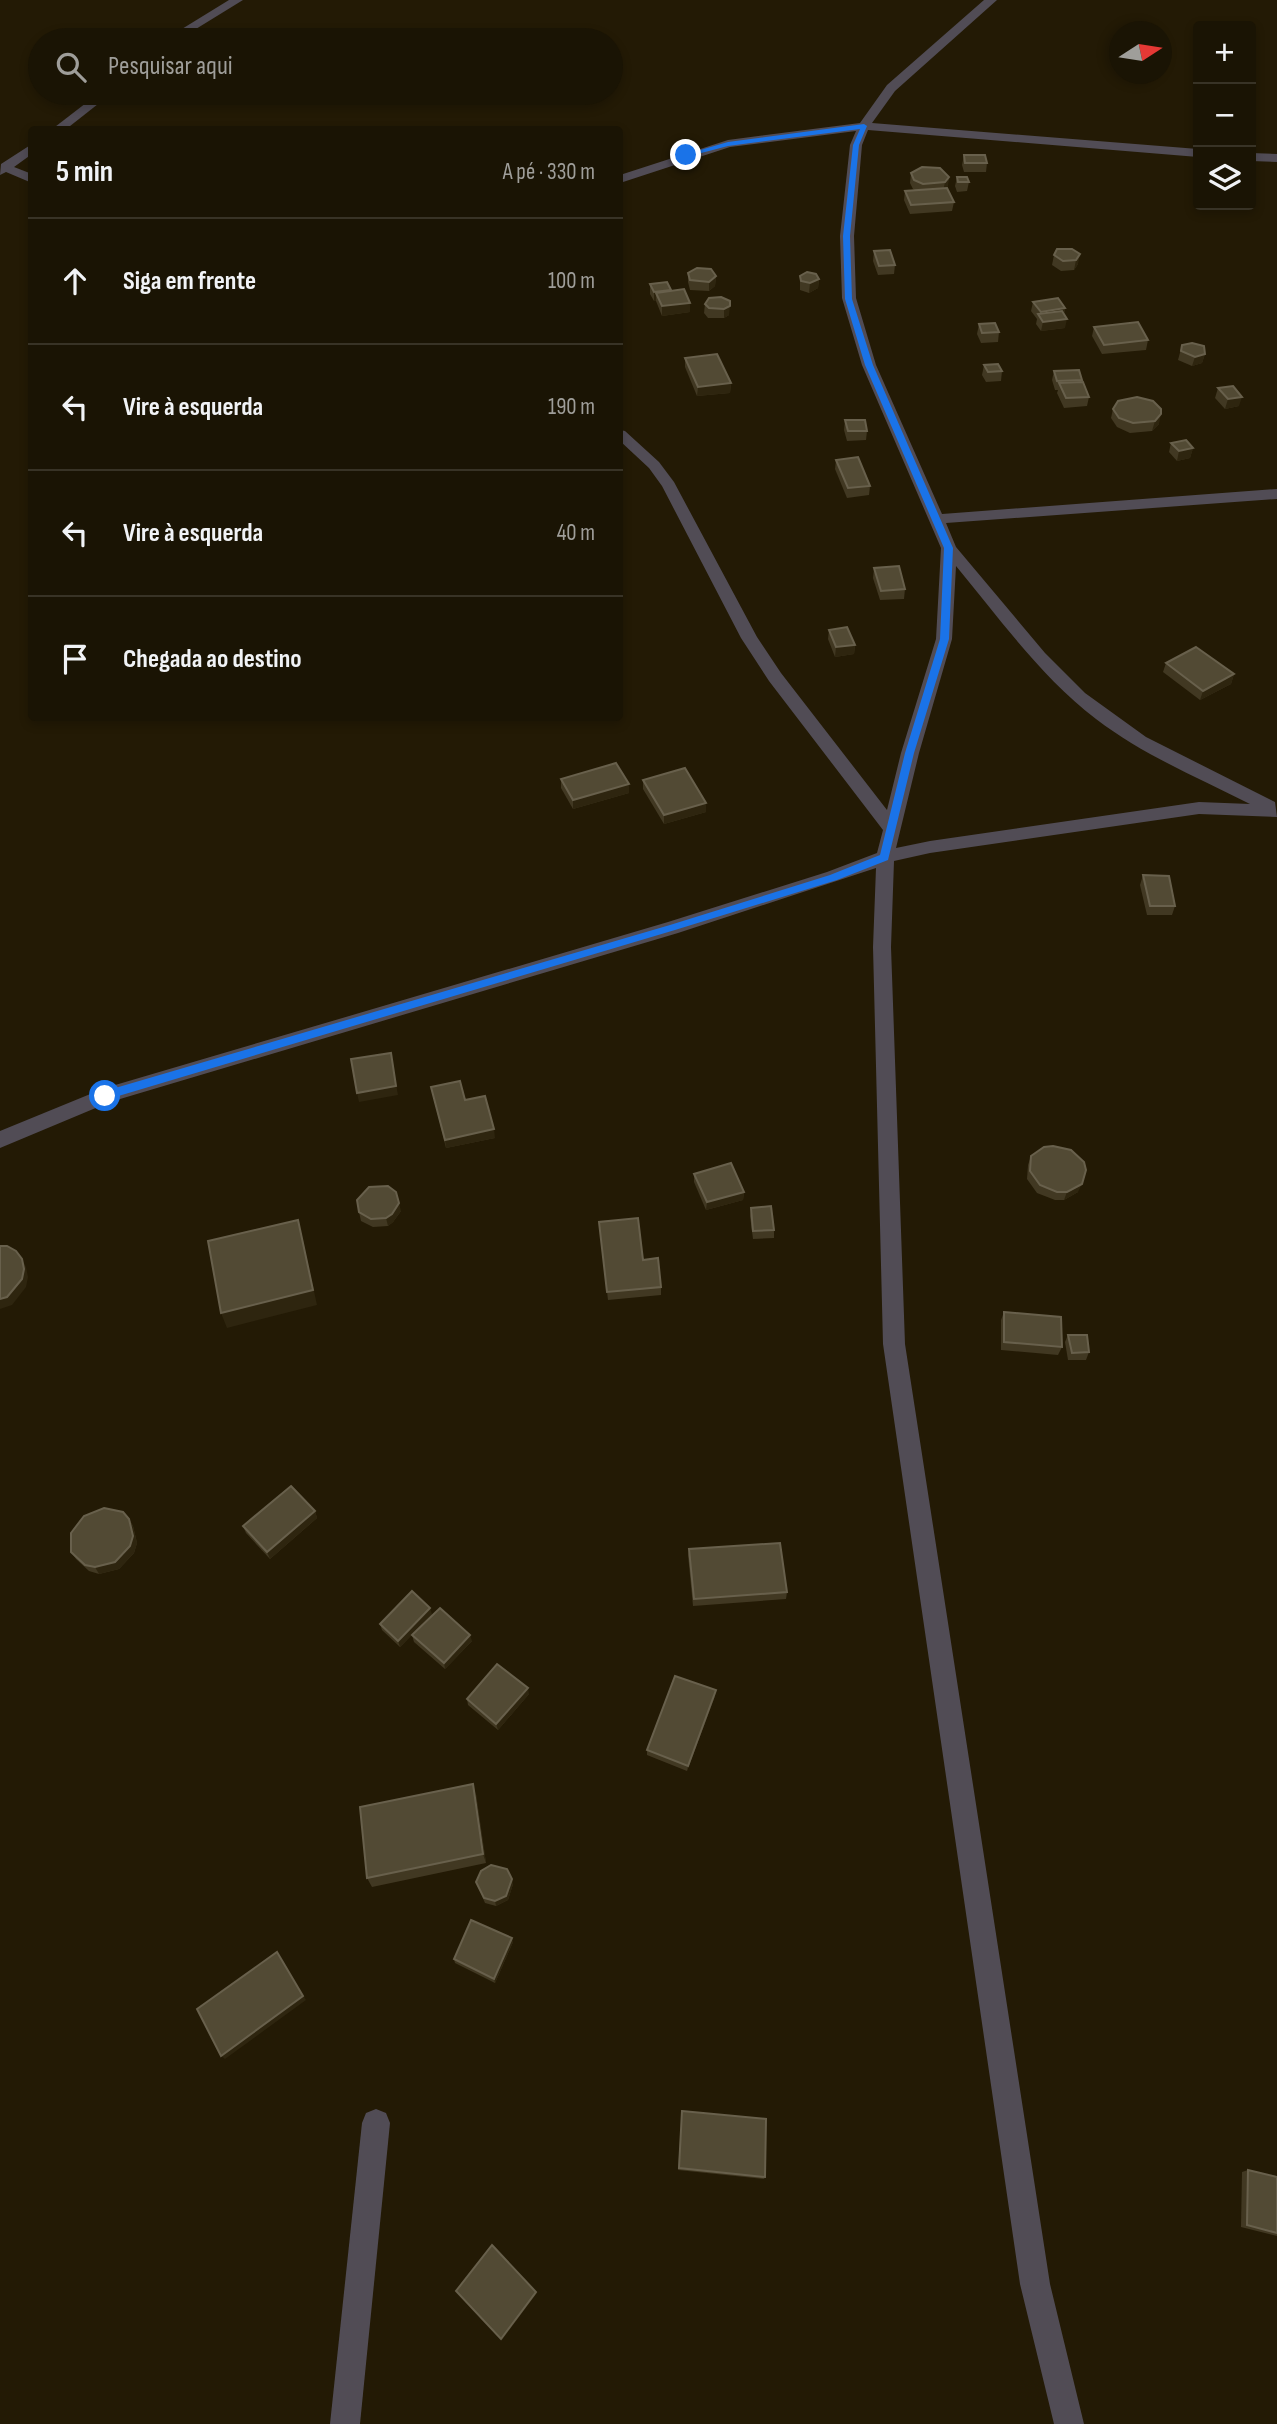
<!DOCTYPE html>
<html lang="pt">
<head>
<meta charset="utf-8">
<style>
	:root { --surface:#1a1404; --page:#272113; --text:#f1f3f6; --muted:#9f9e9a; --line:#383326 }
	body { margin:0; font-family:"Sofia Sans Condensed",sans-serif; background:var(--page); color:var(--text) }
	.controls { position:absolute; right:21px; top:21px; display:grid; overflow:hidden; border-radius:7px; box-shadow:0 4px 10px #0003 }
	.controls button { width:63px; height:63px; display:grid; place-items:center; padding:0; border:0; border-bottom:2px solid var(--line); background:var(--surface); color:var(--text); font:35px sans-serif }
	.compass { position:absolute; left:1109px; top:21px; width:63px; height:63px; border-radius:50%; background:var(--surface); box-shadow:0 4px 10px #0003; rotate:78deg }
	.stop { position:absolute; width:21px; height:21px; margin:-16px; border:5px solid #1a73e8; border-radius:50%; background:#fff }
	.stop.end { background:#1a73e8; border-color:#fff; box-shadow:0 2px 7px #0008 }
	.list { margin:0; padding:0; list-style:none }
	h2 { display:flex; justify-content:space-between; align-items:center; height:91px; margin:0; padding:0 28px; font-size:30px }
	h2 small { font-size:23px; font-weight:400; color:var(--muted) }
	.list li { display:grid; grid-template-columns:46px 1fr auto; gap:21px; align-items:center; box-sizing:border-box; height:126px; padding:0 28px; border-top:2px solid var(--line) }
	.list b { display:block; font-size:26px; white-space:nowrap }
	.list em { font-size:23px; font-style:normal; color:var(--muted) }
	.icon { flex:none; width:38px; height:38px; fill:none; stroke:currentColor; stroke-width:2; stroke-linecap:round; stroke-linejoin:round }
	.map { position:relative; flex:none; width:1277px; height:2424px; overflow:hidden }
	.search { position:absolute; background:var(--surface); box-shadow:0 4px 10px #0003; left:28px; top:28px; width:595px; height:77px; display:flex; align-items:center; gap:18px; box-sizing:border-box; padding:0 24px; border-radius:38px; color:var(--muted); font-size:26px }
	.panel { position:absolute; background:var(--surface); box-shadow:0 4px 10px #0003; left:28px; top:126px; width:595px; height:595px; border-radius:7px }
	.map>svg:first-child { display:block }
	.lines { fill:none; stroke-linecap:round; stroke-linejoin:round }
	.minor { fill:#514c55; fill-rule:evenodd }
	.wall { fill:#413822 }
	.shaded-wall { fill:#2e250f }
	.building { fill:#524a34; stroke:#68604c; stroke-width:2 }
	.route { fill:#1a73e8 }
</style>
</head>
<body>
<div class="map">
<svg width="1277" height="2424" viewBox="0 0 1277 2424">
	<rect width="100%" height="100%" fill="#231a05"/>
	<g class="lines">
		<g class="minor">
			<path d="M 229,0 L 243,0 L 178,40 L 164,40 Z"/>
			<path d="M 984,0 L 997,0 L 895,91 L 872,123 L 1198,149 L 1198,157 L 868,130 L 862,145 L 854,236 L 856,298 L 876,365 L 942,514 L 1277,489 L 1277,499 L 946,523 L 956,547 L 1045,653 L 1085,693 L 1146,737 L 1275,802 L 1277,817 L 1199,814 L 930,853 L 894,861 L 891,947 L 905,1344 L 1050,2284 L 1084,2424 L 1054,2424 L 1020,2284 L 883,1344 L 873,947 L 876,868 L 678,933 L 110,1102 L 0,1148 L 0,1131 L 105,1088 L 668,922 L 827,872 L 877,853 L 883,830 L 769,681 L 741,638 L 662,486 L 649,468 L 620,441 L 620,430 L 625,431 L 659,462 L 674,482 L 757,637 L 781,673 L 887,810 L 901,753 L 936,639 L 941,548 L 862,365 L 842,298 L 840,236 L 850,145 L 856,131 L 730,147 L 620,183 L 620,175 L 728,140 L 860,123 L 887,85 ZM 956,566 C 1000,619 1041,677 1096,719 C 1143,755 1197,777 1250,804 L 1199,802 L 930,841 L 896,848 L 919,753 L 952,639 Z"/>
			<path d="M 99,93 L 112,93 L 65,130 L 51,130 Z"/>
			<path d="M 32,144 L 32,154 L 14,167 L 32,174 L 32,183 L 6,172 L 0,175 L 1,164 Z"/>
			<path d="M 1251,153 L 1277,154 L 1277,162 L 1251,161 Z"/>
			<path d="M 376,2109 L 386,2113 L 390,2123 L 360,2424 L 330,2424 L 362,2123 L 366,2113 Z"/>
		</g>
	</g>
	<g class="wall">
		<path d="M 964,155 L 987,163 L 986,172 L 964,172 L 962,165 Z"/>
		<path d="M 911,173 L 949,177 L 947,188 L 954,202 L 952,211 L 910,214 L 904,200 L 905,191 L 915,190 L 913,189 L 910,183 Z"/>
		<path d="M 957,177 L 969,182 L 967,191 L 957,192 L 955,186 Z"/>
		<path d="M 1072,249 L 1078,264 L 1074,270 L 1061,271 L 1052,265 L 1054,255 Z"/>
		<path d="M 874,251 L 895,265 L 894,274 L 878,275 L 873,261 Z"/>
		<path d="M 688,273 L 716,276 L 715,286 L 709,291 L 690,290 L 688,282 Z"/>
		<path d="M 800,276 L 819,279 L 818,288 L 809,293 L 800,290 Z"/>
		<path d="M 650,284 L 671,290 L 671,291 L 690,312 L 662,316 L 656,301 L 654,301 L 650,294 Z"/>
		<path d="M 721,297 L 729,315 L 724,318 L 708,318 L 704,313 L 705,304 Z"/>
		<path d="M 1033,302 L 1065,308 L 1064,314 L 1065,328 L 1041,331 L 1036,324 L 1037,319 L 1031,311 Z"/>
		<path d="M 979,324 L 999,332 L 998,342 L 981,343 L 977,334 Z"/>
		<path d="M 1094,327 L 1148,340 L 1146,350 L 1102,354 L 1092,336 Z"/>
		<path d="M 1182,345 L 1205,354 L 1202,363 L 1192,366 L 1178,360 Z"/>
		<path d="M 685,358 L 731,383 L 730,393 L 697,396 L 685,367 Z"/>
		<path d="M 984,365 L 1002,371 L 1001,381 L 986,382 L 982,375 Z"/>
		<path d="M 1054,371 L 1082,380 L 1081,382 L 1089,397 L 1087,406 L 1064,408 L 1057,393 L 1058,390 L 1055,390 L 1052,380 Z"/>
		<path d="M 1218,388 L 1239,406 L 1225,409 L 1215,398 Z"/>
		<path d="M 1118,401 L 1159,424 L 1152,431 L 1130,433 L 1117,427 L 1111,418 L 1113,409 Z"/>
		<path d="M 845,420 L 867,431 L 866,440 L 847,441 L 844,430 Z"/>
		<path d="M 1171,443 L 1193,448 L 1190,458 L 1177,461 L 1169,452 Z"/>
		<path d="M 836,460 L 870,486 L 869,495 L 847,498 L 835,469 Z"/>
		<path d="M 874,568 L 905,589 L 904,599 L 880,600 L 873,578 Z"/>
		<path d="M 829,630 L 855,645 L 854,654 L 835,657 L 828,639 Z"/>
		<path d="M 1166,663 L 1234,674 L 1231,684 L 1200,700 L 1163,672 Z"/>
		<path d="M 561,779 L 629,793 L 573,809 L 561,788 Z"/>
		<path d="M 643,780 L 706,803 L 706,812 L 664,824 L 643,789 Z"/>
		<path d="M 1143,875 L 1175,906 L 1172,915 L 1147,915 L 1140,885 Z"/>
		<path d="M 431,1087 L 495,1138 L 446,1148 Z"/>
		<path d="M 1031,1156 L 1078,1192 L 1064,1200 L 1055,1200 L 1037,1193 L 1027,1179 L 1028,1165 Z"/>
		<path d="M 694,1174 L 744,1192 L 743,1200 L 706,1210 L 694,1182 Z"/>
		<path d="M 751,1208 L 774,1230 L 774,1238 L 753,1239 L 750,1216 Z"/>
		<path d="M 401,1211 L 393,1222 L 388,1226 L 373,1227 L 361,1221 L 359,1212 Z"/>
		<path d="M 599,1222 L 661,1287 L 661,1295 L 608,1300 Z"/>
		<path d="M 1004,1312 L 1062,1347 L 1058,1355 L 1001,1350 L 1001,1320 Z"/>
		<path d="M 1068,1335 L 1089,1352 L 1086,1360 L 1068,1360 L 1065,1342 Z"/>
		<path d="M 315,1511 L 317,1518 L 270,1559 L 246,1533 L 243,1526 Z"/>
		<path d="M 129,1519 L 133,1526 L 137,1543 L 134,1553 L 119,1569 L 99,1574 L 89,1571 L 76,1559 L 71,1552 Z"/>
		<path d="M 689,1549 L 787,1592 L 786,1599 L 693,1606 L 688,1555 Z"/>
		<path d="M 432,1614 L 400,1647 L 382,1630 L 380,1624 Z"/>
		<path d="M 412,1635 L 472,1641 L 445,1669 L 414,1642 Z"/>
		<path d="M 529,1694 L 498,1730 L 468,1705 L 467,1699 Z"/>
		<path d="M 715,1696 L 687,1771 L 647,1755 L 647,1750 Z"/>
		<path d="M 476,1794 L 486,1863 L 372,1887 L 367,1878 Z"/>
		<path d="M 476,1882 L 513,1884 L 508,1900 L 496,1906 L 485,1903 Z"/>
		<path d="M 513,1942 L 495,1983 L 455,1963 L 454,1959 Z"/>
		<path d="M 682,2111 L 765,2177 L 764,2179 L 678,2170 Z"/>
		<path d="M 1248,2170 L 1277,2177 L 1277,2236 L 1241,2227 L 1242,2172 Z"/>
	</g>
	<g class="shaded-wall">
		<path d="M 949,177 L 948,186 L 943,192 L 945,182 Z"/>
		<path d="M 1080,254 L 1078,264 L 1074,270 L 1076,260 Z"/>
		<path d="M 716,276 L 715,286 L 709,291 L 709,282 Z"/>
		<path d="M 819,279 L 818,288 L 809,293 L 810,283 Z"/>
		<path d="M 671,290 L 671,299 L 656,293 L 656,301 L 654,301 L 654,292 Z"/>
		<path d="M 690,303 L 690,312 L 662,316 L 662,306 Z"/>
		<path d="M 730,306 L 729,315 L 724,318 L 724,309 Z"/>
		<path d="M 1065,308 L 1063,317 L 1040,317 L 1041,312 Z"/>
		<path d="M 1067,319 L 1065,328 L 1041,331 L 1043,322 Z"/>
		<path d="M 1205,354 L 1202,363 L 1192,366 L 1195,357 Z"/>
		<path d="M 731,383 L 730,393 L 697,396 L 698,387 Z"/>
		<path d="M 1242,397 L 1239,406 L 1225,409 L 1228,399 Z"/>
		<path d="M 1161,414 L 1159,424 L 1152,431 L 1155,421 Z"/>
		<path d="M 1193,448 L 1190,458 L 1177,461 L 1179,451 Z"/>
		<path d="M 855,645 L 854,654 L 835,657 L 836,647 Z"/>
		<path d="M 1234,674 L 1231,684 L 1200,700 L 1203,691 Z"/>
		<path d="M 629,784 L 629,793 L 573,809 L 573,800 Z"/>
		<path d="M 706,803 L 706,812 L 664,824 L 664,815 Z"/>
		<path d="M 392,1062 L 398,1095 L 359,1102 L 357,1093 Z"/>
		<path d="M 494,1129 L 495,1138 L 446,1148 L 445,1140 Z"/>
		<path d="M 1082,1184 L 1078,1192 L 1064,1200 L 1067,1192 Z"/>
		<path d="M 744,1192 L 743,1200 L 706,1210 L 707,1202 Z"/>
		<path d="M 399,1203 L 401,1211 L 393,1222 L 388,1226 L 386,1218 Z"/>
		<path d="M 298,1220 L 302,1236 L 317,1305 L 227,1328 L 221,1313 Z"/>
		<path d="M 22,1259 L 26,1267 L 28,1277 L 26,1287 L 12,1305 L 0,1309 L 0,1299 Z"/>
		<path d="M 315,1511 L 317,1518 L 270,1559 L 267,1552 Z"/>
		<path d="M 129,1519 L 133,1526 L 137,1543 L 134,1553 L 119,1569 L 99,1574 L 95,1567 Z"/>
		<path d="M 430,1608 L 432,1614 L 400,1647 L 398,1641 Z"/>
		<path d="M 470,1635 L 472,1641 L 445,1669 L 444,1663 Z"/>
		<path d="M 528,1688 L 529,1694 L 498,1730 L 496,1724 Z"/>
		<path d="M 716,1690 L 715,1696 L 687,1771 L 688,1766 Z"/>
		<path d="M 473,1784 L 476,1794 L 486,1863 L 483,1854 Z"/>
		<path d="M 512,1879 L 513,1884 L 508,1900 L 496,1906 L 495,1901 Z"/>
		<path d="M 512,1938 L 513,1942 L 495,1983 L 494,1979 Z"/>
		<path d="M 277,1952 L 306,2000 L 225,2059 L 221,2056 Z"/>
		<path d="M 492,2245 L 537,2293 L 502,2340 L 501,2339 Z"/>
	</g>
	<g class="building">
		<path d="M 964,155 L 985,155 L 987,163 L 965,163 Z"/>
		<path d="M 922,167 L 940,168 L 949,177 L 945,182 L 923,184 L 914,180 L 911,173 Z"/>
		<path d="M 957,177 L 967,177 L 969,182 L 958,182 Z"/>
		<path d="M 947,188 L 954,202 L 911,205 L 905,191 Z"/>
		<path d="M 1057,249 L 1072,249 L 1080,254 L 1076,260 L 1063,261 L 1054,255 Z"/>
		<path d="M 890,250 L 895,265 L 879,266 L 874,251 Z"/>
		<path d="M 697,268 L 711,269 L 716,276 L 709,282 L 690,280 L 688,273 Z"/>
		<path d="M 807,272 L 816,274 L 819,279 L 810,283 L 801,281 L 800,276 Z"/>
		<path d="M 667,282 L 671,290 L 654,292 L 650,284 Z"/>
		<path d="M 684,289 L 690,303 L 662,306 L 656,293 Z"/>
		<path d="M 721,297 L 730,301 L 730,306 L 724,309 L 709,308 L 705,304 L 709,298 Z"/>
		<path d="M 1058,298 L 1065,308 L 1041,312 L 1033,302 Z"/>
		<path d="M 1062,311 L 1067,319 L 1043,322 L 1038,314 Z"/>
		<path d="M 1138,322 L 1148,340 L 1104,345 L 1094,327 Z"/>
		<path d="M 995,323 L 999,332 L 982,333 L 979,324 Z"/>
		<path d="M 1192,343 L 1204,346 L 1205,354 L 1195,357 L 1181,351 L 1182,345 Z"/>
		<path d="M 717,354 L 731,383 L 698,387 L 685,358 Z"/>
		<path d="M 998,364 L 1002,371 L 988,372 L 984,365 Z"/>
		<path d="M 1079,370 L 1082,380 L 1057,381 L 1054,371 Z"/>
		<path d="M 1083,382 L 1089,397 L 1066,398 L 1059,383 Z"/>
		<path d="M 1233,386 L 1242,397 L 1228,399 L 1218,388 Z"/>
		<path d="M 1137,397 L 1153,401 L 1161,409 L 1161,414 L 1155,421 L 1133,423 L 1119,418 L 1113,409 L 1118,401 Z"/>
		<path d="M 845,420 L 865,420 L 867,431 L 848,431 Z"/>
		<path d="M 1186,440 L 1193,448 L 1179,451 L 1171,443 Z"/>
		<path d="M 858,457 L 870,486 L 848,488 L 836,460 Z"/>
		<path d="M 899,566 L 905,589 L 881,591 L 874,568 Z"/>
		<path d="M 847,627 L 855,645 L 836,647 L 829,630 Z"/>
		<path d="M 1196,647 L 1234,674 L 1203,691 L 1166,663 Z"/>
		<path d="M 616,763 L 629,784 L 573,800 L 561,779 Z"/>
		<path d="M 685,768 L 706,803 L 664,815 L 643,780 Z"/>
		<path d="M 1143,875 L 1169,876 L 1175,906 L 1150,906 Z"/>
		<path d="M 391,1053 L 396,1086 L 357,1093 L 351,1059 Z"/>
		<path d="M 460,1081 L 465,1100 L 485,1096 L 494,1129 L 445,1140 L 431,1087 Z"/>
		<path d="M 1053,1146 L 1071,1150 L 1084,1162 L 1086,1170 L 1082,1184 L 1067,1192 L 1057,1192 L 1040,1185 L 1030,1171 L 1031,1156 L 1044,1147 Z"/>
		<path d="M 731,1163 L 744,1192 L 707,1202 L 694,1174 Z"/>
		<path d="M 388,1186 L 396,1192 L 399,1203 L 392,1214 L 386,1218 L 371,1219 L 359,1212 L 357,1200 L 369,1187 Z"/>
		<path d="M 771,1206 L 774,1230 L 753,1231 L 751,1208 Z"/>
		<path d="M 638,1218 L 643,1260 L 658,1258 L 661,1287 L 607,1292 L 599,1222 Z"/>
		<path d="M 298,1220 L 313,1290 L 221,1313 L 208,1241 Z"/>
		<path d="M 0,1246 L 7,1246 L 16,1251 L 22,1259 L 24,1269 L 22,1279 L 7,1297 L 0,1299 Z"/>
		<path d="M 1004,1312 L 1061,1317 L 1062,1347 L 1004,1342 Z"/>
		<path d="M 1068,1335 L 1087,1335 L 1089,1352 L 1072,1353 Z"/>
		<path d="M 291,1486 L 315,1511 L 267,1552 L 243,1526 Z"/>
		<path d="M 104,1508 L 123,1512 L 129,1519 L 133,1536 L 130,1546 L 115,1562 L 95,1567 L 85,1565 L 71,1552 L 71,1533 L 84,1516 Z"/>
		<path d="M 780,1543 L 787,1592 L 694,1599 L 689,1549 Z"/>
		<path d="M 412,1591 L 430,1608 L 398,1641 L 380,1624 Z"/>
		<path d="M 440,1608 L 470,1635 L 444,1663 L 412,1635 Z"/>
		<path d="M 497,1664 L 528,1688 L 496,1724 L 467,1699 Z"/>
		<path d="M 675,1676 L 716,1690 L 688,1766 L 647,1750 Z"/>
		<path d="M 473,1784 L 483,1854 L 367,1878 L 360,1807 Z"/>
		<path d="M 491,1865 L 507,1869 L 512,1879 L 506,1896 L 495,1901 L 484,1898 L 476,1882 L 481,1871 Z"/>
		<path d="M 471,1920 L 512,1938 L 494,1979 L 454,1959 Z"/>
		<path d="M 277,1952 L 303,1996 L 221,2056 L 197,2009 Z"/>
		<path d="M 682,2111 L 766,2119 L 765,2177 L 679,2168 Z"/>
		<path d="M 1248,2170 L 1277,2177 L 1277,2233 L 1247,2225 Z"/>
		<path d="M 492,2245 L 536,2292 L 501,2339 L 456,2291 Z"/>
	</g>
	<path class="route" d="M 864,124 L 867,126 L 859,145 L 850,236 L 852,299 L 873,365 L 953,548 L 949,639 L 914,753 L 888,860 L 837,880 L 675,930 L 105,1100 L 101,1099 L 101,1093 L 105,1091 L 670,925 L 830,875 L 880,855 L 905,753 L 940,639 L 944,548 L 865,365 L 845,299 L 843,236 L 853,145 L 860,129 L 728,146 L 686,157 L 683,155 L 728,142 Z"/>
</svg>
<div class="controls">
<button>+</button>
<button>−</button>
<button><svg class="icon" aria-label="layers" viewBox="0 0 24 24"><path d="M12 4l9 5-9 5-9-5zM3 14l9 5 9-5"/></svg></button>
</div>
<svg class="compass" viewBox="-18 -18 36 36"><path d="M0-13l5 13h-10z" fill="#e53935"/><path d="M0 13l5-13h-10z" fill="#9f9e9a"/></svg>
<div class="stop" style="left:105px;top:1096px"></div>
<div class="stop end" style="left:686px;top:155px"></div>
<div class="search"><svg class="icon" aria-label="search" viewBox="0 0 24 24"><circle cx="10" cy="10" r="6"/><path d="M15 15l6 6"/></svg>Pesquisar aqui</div>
<section class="panel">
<h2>5 min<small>A pé · 330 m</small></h2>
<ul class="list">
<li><svg class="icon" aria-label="ahead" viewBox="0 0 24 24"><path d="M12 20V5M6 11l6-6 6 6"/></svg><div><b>Siga em frente</b></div><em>100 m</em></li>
<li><svg class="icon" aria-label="left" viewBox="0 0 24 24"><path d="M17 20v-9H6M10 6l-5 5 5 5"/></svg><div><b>Vire à esquerda</b></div><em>190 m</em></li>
<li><svg class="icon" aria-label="left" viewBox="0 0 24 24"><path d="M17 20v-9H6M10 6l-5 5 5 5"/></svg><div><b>Vire à esquerda</b></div><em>40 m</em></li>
<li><svg class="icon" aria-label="arrive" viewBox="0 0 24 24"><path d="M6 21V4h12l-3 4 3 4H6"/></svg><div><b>Chegada ao destino</b></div></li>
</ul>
</section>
</div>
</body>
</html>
